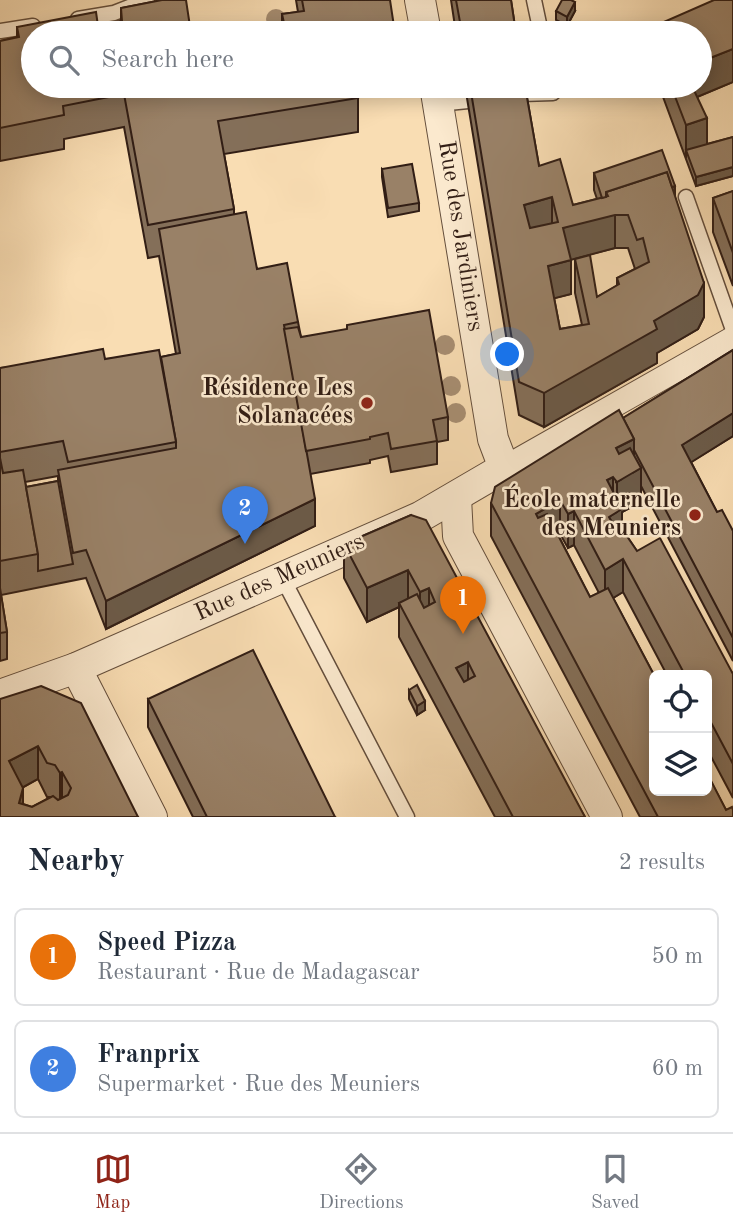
<!DOCTYPE html>
<html lang="en">
<head>
<meta charset="utf-8">
<style>
	:root { --surface:#fff; --page:#f6f6f7; --text:#1f2937; --muted:#747a83; --line:#e0e1e3; --accent:#8f2418 }
	body { margin:0; font-family:"Old Standard TT",serif; background:var(--page); color:var(--text) }
	.controls { position:absolute; right:21px; bottom:21px; display:grid; overflow:hidden; border-radius:10px; box-shadow:0 4px 18px #0003 }
	.controls button { width:63px; height:63px; display:grid; place-items:center; padding:0; border:0; border-bottom:2px solid var(--line); background:var(--surface); color:var(--text); font:35px sans-serif }
	.you { position:absolute; left:508px; top:355px; width:24px; height:24px; margin:-18px; border:5px solid #fff; border-radius:50%; background:#1a73e8; box-shadow:0 0 0 10px #1a73e833 }
	.badge { display:grid; place-items:center; width:46px; height:46px; border-radius:50%; background:var(--accent); color:#fff; font-size:23px; font-weight:700 }
	.pin { position:absolute; translate:-50% -58px; filter:drop-shadow(0 2px 4px #0008) }
	.pin::after { content:''; position:absolute; top:37px; width:24px; height:21px; background:inherit; clip-path:polygon(0 0,100% 0,50% 100%) }
	.list { margin:0; padding:0; list-style:none }
	h2 { display:flex; justify-content:space-between; align-items:center; height:91px; margin:0; padding:0 28px; font-size:30px }
	h2 small { font-size:23px; font-weight:400; color:var(--muted) }
	.list li { display:grid; grid-template-columns:46px 1fr auto; gap:21px; align-items:center; box-sizing:border-box; height:98px; margin:0 14px 14px; padding:0 14px; border:2px solid var(--line); border-radius:10px }
	.list b { display:block; font-size:26px; white-space:nowrap }
	.list p { margin:0; font-size:23px; white-space:nowrap; color:var(--muted) }
	.list em { font-size:23px; font-style:normal; color:var(--muted) }
	.icon { flex:none; width:38px; height:38px; fill:none; stroke:currentColor; stroke-width:2; stroke-linecap:round; stroke-linejoin:round }
	.map { position:relative; flex:none; width:733px; height:817px; overflow:hidden }
	.search { position:absolute; background:var(--surface); box-shadow:0 4px 18px #0003; left:21px; right:21px; top:21px; height:77px; display:flex; align-items:center; gap:18px; box-sizing:border-box; padding:0 24px; border-radius:38px; color:var(--muted); font-size:26px }
	.sheet { height:315px; background:var(--surface) }
	nav { display:flex; justify-content:space-around; align-items:center; box-sizing:border-box; height:98px; border-top:2px solid var(--line); background:var(--surface); font-size:19px; color:var(--muted) }
	nav a { display:grid; justify-items:center; gap:4px }
	nav .on { color:var(--accent) }
	.map>svg:first-child { display:block }
	.lines { fill:none; stroke-linecap:round; stroke-linejoin:round }
	.service-casing { stroke:#644e3c; stroke-width:17 }
	.pedestrian-casing { stroke:#644e3c; stroke-width:25 }
	.minor-casing { stroke:#644e3c; stroke-width:32 }
	.service { stroke:#fbe9ce; stroke-width:14 }
	.pedestrian { stroke:#fbe9ce; stroke-width:23 }
	.minor { stroke:#fbe9ce; stroke-width:30 }
	.tree { fill:#a78e72 }
	.wall { fill:#846f59; stroke:#321e15; stroke-width:2; fill-rule:evenodd }
	.shaded-wall { fill:#6b5a48; stroke:#321e15; stroke-width:2 }
	.building { fill:#998167; stroke:#321e15; stroke-width:2; fill-rule:evenodd }
	.poi-dot { fill:#8f2418; stroke:#fbe9ce; stroke-width:2.5 }
	.labels { text-anchor:middle; dominant-baseline:central; stroke-width:5; stroke-linejoin:round; paint-order:stroke }
	.street-label { font-size:24px; fill:#321e15; stroke:#fbe9ce }
	.poi-label { font-size:24px; font-weight:bold; fill:#321e15; stroke:#fbe9ce; text-anchor:end }
</style>
</head>
<body>
<div class="map">
<svg width="733" height="817" viewBox="0 0 733 817">
	<rect width="100%" height="100%" fill="#f9ddb3"/>
	<filter id="stains"><feTurbulence type="fractalNoise" baseFrequency=".00286" numOctaves="4"/><feColorMatrix values="0 0 0 0 .2 0 0 0 0 .09 0 0 0 0 .02 0 0 0 .5 -.17"/></filter>
	<radialGradient id="worn" r=".72"><stop offset=".6" stop-color="#630" stop-opacity="0"/><stop offset="1" stop-color="#630" stop-opacity=".3"/></radialGradient>
	<g class="lines">
		<g class="service-casing">
			<g id="service">
				<path d="M 534,0 L 541,33"/>
				<path d="M 78,19 L 114,13 L 147,0"/>
				<path d="M 0,31 L 33,26"/>
				<path d="M 521,94 L 553,93 L 551,86"/>
				<path d="M 438,104 L 468,101"/>
				<path d="M 686,197 L 733,330"/>
				<path d="M 282,577 L 407,817"/>
			</g>
		</g>
		<g class="pedestrian-casing">
			<path id="pedestrian" d="M 504,468 L 733,338"/>
		</g>
		<g class="minor-casing">
			<g id="minor">
				<path d="M 420,0 L 426,33"/>
				<path d="M 456,498 L 458,536 L 607,817"/>
				<path d="M 76,668 L 152,817"/>
				<path d="M 0,695 L 76,668 L 420,517 L 504,468 L 493,439 L 435,86"/>
			</g>
		</g>
		<use href="#service" class="service"/>
		<use href="#pedestrian" class="pedestrian"/>
		<use href="#minor" class="minor"/>
	</g>
	<g class="tree">
		<circle cx="276" cy="19" r="10"/>
		<circle cx="445" cy="345" r="10"/>
		<circle cx="451" cy="386" r="10"/>
		<circle cx="456" cy="413" r="10"/>
	</g>
	<g class="wall">
		<path d="M 162,0 L 33,86 L 395,86 L 357,92 L 358,98 L 358,132 L 224,154 L 234,209 L 234,214 L 257,269 L 298,322 L 301,337 L 448,417 L 448,440 L 437,442 L 437,464 L 391,472 L 388,456 L 370,460 L 370,463 L 310,474 L 315,526 L 106,629 L 86,578 L 1,595 L 7,632 L 7,659 L 0,661 L 0,368 L 105,359 L 161,357 L 176,354 L 159,256 L 148,258 L 124,127 L 64,139 L 64,149 L 0,161 L 0,41 L 17,37 L 17,27 L 98,26 L 121,21 L 121,8 ZM 58,476 L 58,481 L 26,487 L 25,482 Z"/>
		<path d="M 296,0 L 390,0 L 282,23 L 282,14 L 298,12 Z"/>
		<path d="M 451,0 L 511,0 L 516,33 L 456,33 Z"/>
		<path d="M 733,0 L 733,82 L 697,97 L 707,144 L 733,137 L 733,176 L 696,186 L 659,86 L 700,86 L 700,33 L 650,33 L 650,28 Z"/>
		<path d="M 556,11 L 575,11 L 567,26 L 556,20 Z"/>
		<path d="M 465,86 L 525,86 L 539,166 L 573,205 L 597,199 L 594,190 L 594,173 L 675,197 L 704,317 L 698,329 L 657,353 L 657,363 L 544,427 L 519,415 ZM 615,248 L 628,248 L 635,269 L 617,278 L 617,286 L 597,297 L 575,259 L 575,293 L 582,325 L 560,329 L 554,298 L 571,294 L 571,259 Z"/>
		<path d="M 382,169 L 419,203 L 419,211 L 388,217 L 382,177 Z"/>
		<path d="M 733,191 L 733,286 L 713,232 L 713,198 Z"/>
		<path d="M 733,350 L 733,436 L 691,462 L 717,512 L 733,531 L 733,661 L 641,486 L 641,502 L 622,512 L 622,529 L 637,551 L 733,674 L 733,798 L 707,749 L 707,675 L 667,675 L 623,592 L 613,598 L 726,810 L 733,817 L 640,817 L 491,536 L 491,503 L 623,418 ZM 560,534 L 568,548 L 574,545 L 599,593 L 590,597 L 558,535 Z"/>
		<path d="M 411,515 L 585,817 L 495,817 L 399,637 L 399,607 L 367,622 L 344,578 L 344,544 Z"/>
		<path d="M 409,690 L 425,710 L 417,715 L 409,699 Z"/>
		<path d="M 0,699 L 138,817 L 0,817 ZM 38,779 L 47,797 L 51,797 L 32,807 L 23,804 L 22,788 Z"/>
		<path d="M 148,699 L 335,817 L 193,817 L 148,727 Z"/>
	</g>
	<g class="shaded-wall">
		<path d="M 575,2 L 575,11 L 567,26 L 567,17 Z"/>
		<path d="M 733,49 L 733,82 L 685,102 L 685,86 L 700,86 L 700,62 Z"/>
		<path d="M 707,118 L 707,152 L 686,150 L 686,158 L 686,125 Z"/>
		<path d="M 733,167 L 733,176 L 696,186 L 696,177 Z"/>
		<path d="M 675,186 L 675,203 L 628,215 L 615,215 L 615,248 L 563,262 L 563,228 Z"/>
		<path d="M 552,197 L 552,230 L 524,238 L 524,205 Z"/>
		<path d="M 571,260 L 571,294 L 548,300 L 548,266 Z"/>
		<path d="M 704,283 L 704,317 L 698,329 L 657,353 L 657,363 L 544,427 L 544,393 L 654,321 Z"/>
		<path d="M 733,413 L 733,436 L 682,468 L 682,445 Z"/>
		<path d="M 634,439 L 634,472 L 641,468 L 641,502 L 622,512 L 622,542 L 609,517 L 617,512 L 617,482 L 622,479 L 616,482 L 616,448 Z"/>
		<path d="M 613,477 L 613,510 L 607,480 Z"/>
		<path d="M 315,499 L 315,526 L 106,629 L 106,601 Z"/>
		<path d="M 560,500 L 560,534 L 536,547 L 536,514 Z"/>
		<path d="M 574,511 L 574,545 L 568,548 L 568,514 Z"/>
		<path d="M 623,559 L 623,592 L 605,603 L 605,570 Z"/>
		<path d="M 408,570 L 408,603 L 399,603 L 399,607 L 367,622 L 367,588 Z"/>
		<path d="M 429,588 L 429,621 L 420,626 L 420,592 Z"/>
		<path d="M 468,662 L 468,695 L 456,668 Z"/>
		<path d="M 425,701 L 425,710 L 417,715 L 417,706 Z"/>
		<path d="M 38,746 L 38,779 L 9,795 L 9,761 Z"/>
		<path d="M 62,772 L 62,805 L 60,807 L 60,773 Z"/>
		<path d="M 23,788 L 23,817 L 19,803 Z"/>
	</g>
	<g class="building">
		<path d="M 162,0 L 186,0 L 191,33 L 33,33 L 33,86 L 355,86 L 358,98 L 218,121 L 234,209 L 148,225 L 124,94 L 63,106 L 64,115 L 0,128 L 0,41 L 19,37 L 17,27 L 96,12 L 98,26 L 122,21 L 121,8 Z"/>
		<path d="M 302,0 L 390,0 L 395,33 L 228,33 L 284,23 L 282,14 L 304,11 Z"/>
		<path d="M 456,0 L 511,0 L 516,33 L 462,33 Z"/>
		<path d="M 562,0 L 571,0 L 575,2 L 567,17 L 556,11 Z"/>
		<path d="M 714,0 L 733,0 L 733,49 L 700,62 L 700,33 L 652,33 L 650,28 Z"/>
		<path d="M 470,86 L 525,86 L 539,166 L 560,159 L 573,205 L 608,196 L 606,192 L 667,172 L 704,283 L 698,295 L 654,321 L 657,329 L 544,393 L 519,382 ZM 552,197 L 558,222 L 530,228 L 524,205 ZM 615,215 L 628,215 L 637,240 L 643,238 L 649,262 L 617,278 L 619,284 L 597,297 L 590,255 L 575,259 L 589,324 L 560,329 L 548,266 L 571,260 L 563,228 Z"/>
		<path d="M 671,86 L 692,86 L 707,118 L 686,125 Z"/>
		<path d="M 733,137 L 733,167 L 696,177 L 686,150 Z"/>
		<path d="M 662,150 L 675,186 L 672,187 L 667,172 L 606,192 L 606,197 L 602,198 L 594,173 Z"/>
		<path d="M 412,164 L 419,203 L 388,208 L 382,169 Z"/>
		<path d="M 733,191 L 733,253 L 713,198 Z"/>
		<path d="M 246,212 L 257,269 L 287,263 L 298,322 L 284,325 L 315,499 L 106,601 L 86,550 L 73,553 L 58,470 L 176,448 L 176,442 L 161,357 L 180,353 L 159,229 Z"/>
		<path d="M 429,310 L 448,417 L 433,420 L 437,441 L 391,449 L 388,433 L 370,437 L 370,439 L 306,451 L 284,329 L 298,327 L 301,337 L 347,329 L 347,325 Z"/>
		<path d="M 103,349 L 105,359 L 159,350 L 176,442 L 68,462 L 63,441 L 0,452 L 0,368 Z"/>
		<path d="M 733,350 L 733,413 L 682,445 L 717,512 L 722,510 L 733,531 L 733,638 L 634,450 L 634,439 L 623,418 Z"/>
		<path d="M 619,410 L 634,439 L 616,448 L 619,454 L 630,448 L 641,468 L 617,482 L 613,477 L 607,480 L 622,509 L 609,517 L 617,531 L 622,529 L 637,551 L 660,538 L 733,674 L 733,764 L 707,715 L 707,675 L 685,675 L 623,559 L 605,570 L 574,511 L 568,514 L 560,500 L 536,514 L 538,518 L 547,514 L 590,597 L 608,588 L 654,675 L 654,791 L 707,791 L 707,773 L 726,810 L 732,807 L 733,810 L 733,817 L 658,817 L 491,503 L 495,487 Z"/>
		<path d="M 0,458 L 3,473 L 23,470 L 38,554 L 0,561 Z"/>
		<path d="M 58,481 L 73,564 L 38,571 L 38,554 L 26,487 Z"/>
		<path d="M 411,515 L 426,520 L 585,817 L 513,817 L 399,603 L 417,594 L 424,608 L 435,602 L 429,588 L 420,592 L 408,570 L 367,588 L 344,544 ZM 468,662 L 475,676 L 464,682 L 456,668 Z"/>
		<path d="M 0,588 L 7,632 L 0,633 Z"/>
		<path d="M 253,650 L 335,817 L 207,817 L 148,699 Z"/>
		<path d="M 417,685 L 425,701 L 417,706 L 409,690 Z"/>
		<path d="M 41,686 L 81,703 L 138,817 L 0,817 L 0,699 ZM 38,746 L 47,763 L 55,765 L 60,773 L 62,772 L 71,788 L 68,795 L 58,800 L 53,796 L 32,807 L 19,803 L 23,788 L 9,761 Z"/>
	</g>
	<g class="poi-dot">
		<circle cx="367" cy="403" r="7"/>
		<circle cx="695" cy="515" r="7"/>
	</g>
	<g class="labels">
		<g class="street-label">
			<text transform="translate(460 236) rotate(81)">Rue des Jardiniers</text>
			<text transform="translate(280 578) rotate(-24)">Rue des Meuniers</text>
		</g>
		<g class="poi-label">
			<text x="353" y="389">Résidence Les<tspan x="353" dy="28">Solanacées</tspan></text>
			<text x="681" y="501">École maternelle<tspan x="681" dy="28">des Meuniers</tspan></text>
		</g>
	</g>
	<rect width="100%" height="100%" filter="url(#stains)"/>
	<rect width="100%" height="100%" fill="url(#worn)"/>
</svg>
<div class="controls">
<button><svg class="icon" aria-label="locate" viewBox="0 0 24 24"><circle cx="12" cy="12" r="6"/><path d="M12 2v4M12 18v4M2 12h4M18 12h4"/></svg></button>
<button><svg class="icon" aria-label="layers" viewBox="0 0 24 24"><path d="M12 4l9 5-9 5-9-5zM3 14l9 5 9-5"/></svg></button>
</div>
<div class="you"></div>
<div class="pin badge" style="left:463px;top:634px;background:#e8710a">1</div>
<div class="pin badge" style="left:245px;top:544px;background:#3f7fe0">2</div>
<div class="search"><svg class="icon" aria-label="search" viewBox="0 0 24 24"><circle cx="10" cy="10" r="6"/><path d="M15 15l6 6"/></svg>Search here</div>
</div>
<section class="sheet">
<h2>Nearby<small>2 results</small></h2>
<ul class="list">
<li><span class="badge" style="background:#e8710a">1</span><div><b>Speed Pizza</b><p>Restaurant · Rue de Madagascar</p></div><em>50 m</em></li>
<li><span class="badge" style="background:#3f7fe0">2</span><div><b>Franprix</b><p>Supermarket · Rue des Meuniers</p></div><em>60 m</em></li>
</ul>
</section>
<nav>
<a class="on"><svg class="icon" aria-label="map" viewBox="0 0 24 24"><path d="M3 6l6-2 6 2 6-2v14l-6 2-6-2-6 2zM9 4v14M15 6v14"/></svg>Map</a>
<a><svg class="icon" aria-label="directions" viewBox="0 0 24 24"><path d="M12 3l9 9-9 9-9-9zM9 14v-3h6M13 9l2 2-2 2"/></svg>Directions</a>
<a><svg class="icon" aria-label="saved" viewBox="0 0 24 24"><path d="M7 4h10v16l-5-4-5 4z"/></svg>Saved</a>
</nav>
</body>
</html>
